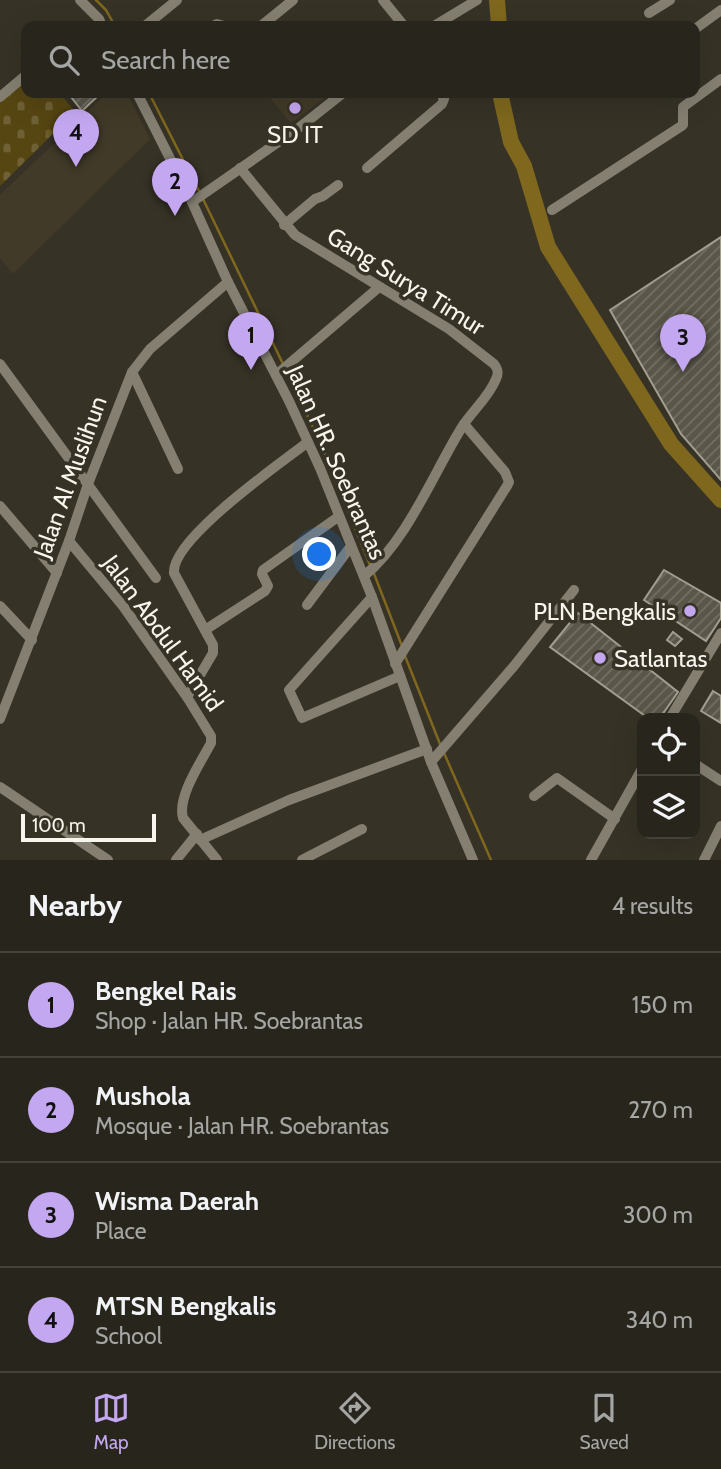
<!DOCTYPE html>
<html lang="en">
<head>
<meta charset="utf-8">
<style>
	:root { --surface:#28261c; --page:#343229; --text:#f1f3f6; --muted:#a5a5a3; --line:#44433b; --accent:#c4a7f1 }
	body { margin:0; font-family:Cabin,sans-serif; background:var(--page); color:var(--text) }
	.controls { position:absolute; right:21px; bottom:21px; display:grid; overflow:hidden; border-radius:14px; box-shadow:0 7px 28px #0002 }
	.controls button { width:63px; height:63px; display:grid; place-items:center; padding:0; border:0; border-bottom:2px solid var(--line); background:var(--surface); color:var(--text); font:35px sans-serif }
	.scale { position:absolute; left:21px; bottom:18px; width:135px; box-sizing:border-box; padding-left:7px; border:4px solid #f8f5ed; border-top:0; font-size:19px; line-height:24px; white-space:nowrap; color:#f8f5ed; -webkit-text-stroke:5px #363226; paint-order:stroke }
	.you { position:absolute; left:320px; top:555px; width:24px; height:24px; margin:-18px; border:5px solid #fff; border-radius:50%; background:#1a73e8; box-shadow:0 0 0 10px #1a73e833 }
	.badge { display:grid; place-items:center; width:46px; height:46px; border-radius:50%; background:var(--accent); color:#111; font-size:23px; font-weight:700 }
	.pin { position:absolute; translate:-50% -58px; filter:drop-shadow(0 2px 4px #0008) }
	.pin::after { content:''; position:absolute; top:37px; width:24px; height:21px; background:inherit; clip-path:polygon(0 0,100% 0,50% 100%) }
	.list { margin:0; padding:0; list-style:none }
	h2 { display:flex; justify-content:space-between; align-items:center; height:91px; margin:0; padding:0 28px; font-size:30px }
	h2 small { font-size:23px; font-weight:400; color:var(--muted) }
	.list li { display:grid; grid-template-columns:46px 1fr auto; gap:21px; align-items:center; box-sizing:border-box; height:105px; padding:0 28px; border-top:2px solid var(--line) }
	.list b { display:block; font-size:26px; white-space:nowrap }
	.list p { margin:0; font-size:23px; white-space:nowrap; color:var(--muted) }
	.list em { font-size:23px; font-style:normal; color:var(--muted) }
	.icon { flex:none; width:38px; height:38px; fill:none; stroke:currentColor; stroke-width:2; stroke-linecap:round; stroke-linejoin:round }
	.map { position:relative; flex:none; width:721px; height:860px; overflow:hidden }
	.search { position:absolute; background:var(--surface); box-shadow:0 7px 28px #0002; left:21px; right:21px; top:21px; height:77px; display:flex; align-items:center; gap:18px; box-sizing:border-box; padding:0 24px; border-radius:14px; color:var(--muted); font-size:26px }
	.sheet { height:511px; background:var(--surface) }
	nav { display:flex; justify-content:space-around; align-items:center; box-sizing:border-box; height:98px; border-top:2px solid var(--line); background:var(--surface); font-size:19px; color:var(--muted) }
	nav a { display:grid; justify-items:center; gap:4px }
	nav .on { color:var(--accent) }
	.map>svg:first-child { display:block }
	.built { fill:#413a28 }
	.cemetery { fill:url(#cemetery-stones) }
	.lines { fill:none; stroke-linecap:round; stroke-linejoin:round }
	.stream { stroke:#7f681e; stroke-width:2.5 }
	.river { stroke:#7f681e; stroke-width:16 }
	.building { fill:url(#building-hatch); stroke:#a29e8f; stroke-width:2 }
	.minor { stroke:#847f71; stroke-width:10 }
	.poi-dot { fill:#c4a7f1; stroke:#363226; stroke-width:2.5 }
	.labels { text-anchor:middle; dominant-baseline:central; stroke-width:7; stroke-linejoin:round; paint-order:stroke }
	.poi-label { font-size:24px; fill:#f8f5ed; stroke:#363226 }
	.street-label { font-size:24px; fill:#f8f5ed; stroke:#363226 }
</style>
</head>
<body>
<div class="map">
<svg width="721" height="860" viewBox="0 0 721 860">
	<defs>
		<pattern id="cemetery-stones" width="16" height="16" patternUnits="userSpaceOnUse" patternTransform="scale(1.75)"><rect width="16" height="16" fill="#564612"/><path d="M2 7V4a2 2 0 0 1 4 0v3zM10 15v-3a2 2 0 0 1 4 0v3z" fill="#6f6135"/></pattern>
		<pattern id="building-hatch" width="6" height="6" patternUnits="userSpaceOnUse" patternTransform="scale(1.75)"><rect width="6" height="6" fill="#5a5649"/><path d="M-1 1l2-2M0 6l6-6M5 7l2-2" fill="none" stroke="#726f64"/></pattern>
	</defs>
	<rect width="100%" height="100%" fill="#363226"/>
	<g class="built">
		<path d="M 107,93 L 127,93 L 150,139 L 13,274 L 0,258 L 0,195 Z"/>
		<path d="M 266,93 L 332,93 L 291,123 Z"/>
	</g>
	<path class="cemetery" d="M 26,79 L 26,93 L 60,93 L 75,112 L 0,186 L 0,101 Z"/>
	<g class="lines">
		<g class="stream">
			<path d="M 96,0 L 106,10 L 115,26"/>
			<path d="M 149,93 L 200,193"/>
			<path d="M 203,199 L 284,366"/>
			<path d="M 287,372 L 323,449 L 370,565"/>
			<path d="M 373,571 L 402,646"/>
			<path d="M 405,656 L 440,744"/>
			<path d="M 444,753 L 491,860"/>
		</g>
		<g class="river">
			<path d="M 497,0 L 499,26"/>
			<path d="M 500,93 L 511,142 L 524,166 L 548,247 L 671,444 L 721,500"/>
		</g>
	</g>
	<g class="building">
		<path d="M 68,93 L 101,93 L 82,111 Z"/>
		<path d="M 721,237 L 721,480 L 681,434 L 610,310 Z"/>
		<path d="M 664,570 L 721,603 L 721,618 L 706,641 L 644,600 Z"/>
		<path d="M 578,613 L 678,692 L 660,718 L 648,718 L 550,647 Z"/>
		<path d="M 673,632 L 682,639 L 675,646 L 667,640 Z"/>
		<path d="M 713,691 L 721,696 L 721,723 L 701,711 Z"/>
	</g>
	<g class="lines">
		<g class="minor">
			<path d="M 80,0 L 99,19 L 102,26"/>
			<path d="M 383,0 L 404,26"/>
			<path d="M 649,13 L 670,0"/>
			<path d="M 145,26 L 177,0"/>
			<path d="M 213,26 L 217,24 L 224,26"/>
			<path d="M 261,26 L 293,0"/>
			<path d="M 434,26 L 477,0"/>
			<path d="M 695,29 L 721,10"/>
			<path d="M 137,93 L 192,202 L 228,282 L 289,401 L 320,468 L 372,597 L 431,762 L 473,860"/>
			<path d="M 0,97 L 26,75"/>
			<path d="M 240,168 L 295,235 L 449,329 L 494,364 C 498,369 499,373 496,379 C 489,397 472,411 462,427 C 433,474 407,541 364,576"/>
			<path d="M 367,168 L 442,104 L 444,99 L 441,93"/>
			<path d="M 192,202 L 300,127 L 343,93"/>
			<path d="M 552,210 L 683,125 L 683,107 L 721,79"/>
			<path d="M 284,225 L 315,199 L 323,196 L 338,185"/>
			<path d="M 0,364 L 156,578"/>
			<path d="M 132,372 L 178,469"/>
			<path d="M 276,375 L 378,288"/>
			<path d="M 0,506 L 57,573"/>
			<path d="M 69,541 L 123,606 L 187,697 L 211,736 L 211,743 C 201,762 177,797 183,818 L 217,860"/>
			<path d="M 372,597 L 289,690 L 302,718 L 400,676"/>
			<path d="M 307,605 L 351,546"/>
			<path d="M 0,606 L 32,640"/>
			<path d="M 205,630 L 265,591 L 268,586 L 262,574 L 263,570 L 338,517"/>
			<path d="M 395,664 L 507,486 L 509,482 L 505,472 L 464,424"/>
			<path d="M 187,697 L 213,653 L 213,645 L 174,573 C 171,539 281,463 308,442"/>
			<path d="M 670,718 L 721,633"/>
			<path d="M 0,719 L 69,541 L 88,484 L 132,372 L 150,349 L 228,282"/>
			<path d="M 431,762 L 514,666 L 574,590"/>
			<path d="M 695,764 L 721,781"/>
			<path d="M 0,787 L 108,860"/>
			<path d="M 534,796 L 557,778 L 615,819"/>
			<path d="M 200,840 L 289,800 L 427,749"/>
			<path d="M 176,860 L 197,834"/>
			<path d="M 302,860 L 362,829"/>
			<path d="M 591,860 L 642,769"/>
			<path d="M 704,860 L 721,826"/>
		</g>
	</g>
	<g class="poi-dot">
		<circle cx="295" cy="108" r="7"/>
		<circle cx="690" cy="611" r="7"/>
		<circle cx="600" cy="658" r="7"/>
	</g>
	<g class="labels">
		<g class="poi-label">
			<text x="295" y="134">SD IT</text>
			<text x="676" y="611" text-anchor="end">PLN Bengkalis</text>
			<text x="614" y="658" text-anchor="start">Satlantas</text>
		</g>
		<g class="street-label">
			<text transform="translate(406 281) rotate(32)">Gang Surya Timur</text>
			<text transform="translate(337 462) rotate(66)">Jalan HR. Soebrantas</text>
			<text transform="translate(70 477) rotate(-70)">Jalan Al Muslihun</text>
			<text transform="translate(163 633) rotate(54)">Jalan Abdul Hamid</text>
		</g>
	</g>
</svg>
<div class="controls">
<button><svg class="icon" aria-label="locate" viewBox="0 0 24 24"><circle cx="12" cy="12" r="6"/><path d="M12 2v4M12 18v4M2 12h4M18 12h4"/></svg></button>
<button><svg class="icon" aria-label="layers" viewBox="0 0 24 24"><path d="M12 4l9 5-9 5-9-5zM3 14l9 5 9-5"/></svg></button>
</div>
<div class="scale">100 m</div>
<div class="you"></div>
<div class="pin badge" style="left:251px;top:370px">1</div>
<div class="pin badge" style="left:175px;top:216px">2</div>
<div class="pin badge" style="left:683px;top:372px">3</div>
<div class="pin badge" style="left:76px;top:167px">4</div>
<div class="search"><svg class="icon" aria-label="search" viewBox="0 0 24 24"><circle cx="10" cy="10" r="6"/><path d="M15 15l6 6"/></svg>Search here</div>
</div>
<section class="sheet">
<h2>Nearby<small>4 results</small></h2>
<ul class="list">
<li><span class="badge">1</span><div><b>Bengkel Rais</b><p>Shop · Jalan HR. Soebrantas</p></div><em>150 m</em></li>
<li><span class="badge">2</span><div><b>Mushola</b><p>Mosque · Jalan HR. Soebrantas</p></div><em>270 m</em></li>
<li><span class="badge">3</span><div><b>Wisma Daerah</b><p>Place</p></div><em>300 m</em></li>
<li><span class="badge">4</span><div><b>MTSN Bengkalis</b><p>School</p></div><em>340 m</em></li>
</ul>
</section>
<nav>
<a class="on"><svg class="icon" aria-label="map" viewBox="0 0 24 24"><path d="M3 6l6-2 6 2 6-2v14l-6 2-6-2-6 2zM9 4v14M15 6v14"/></svg>Map</a>
<a><svg class="icon" aria-label="directions" viewBox="0 0 24 24"><path d="M12 3l9 9-9 9-9-9zM9 14v-3h6M13 9l2 2-2 2"/></svg>Directions</a>
<a><svg class="icon" aria-label="saved" viewBox="0 0 24 24"><path d="M7 4h10v16l-5-4-5 4z"/></svg>Saved</a>
</nav>
</body>
</html>
